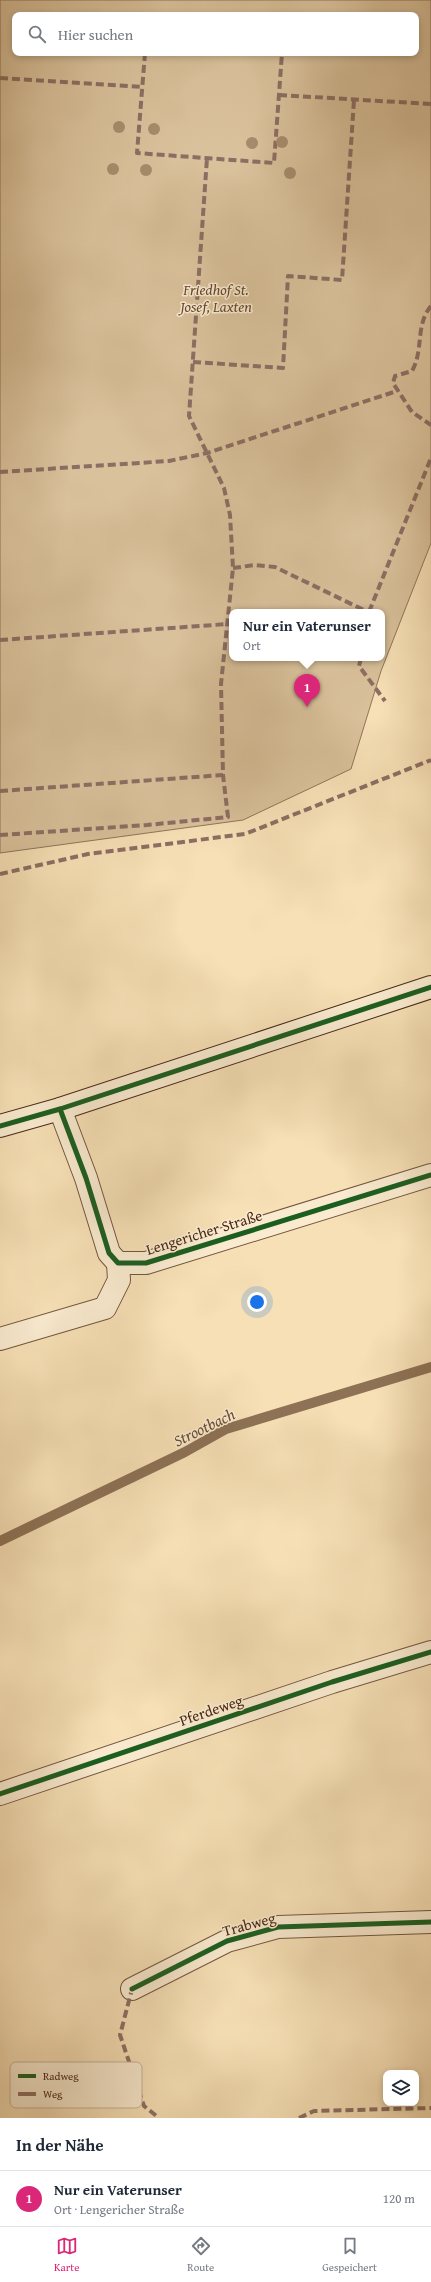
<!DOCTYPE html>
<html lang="de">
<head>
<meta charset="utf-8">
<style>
	:root { --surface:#fff; --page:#f6f6f7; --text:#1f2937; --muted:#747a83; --line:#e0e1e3; --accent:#db2777 }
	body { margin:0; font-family:"Gentium Book Plus",serif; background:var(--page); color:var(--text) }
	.controls { position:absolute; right:12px; bottom:12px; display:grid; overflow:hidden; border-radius:8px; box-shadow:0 2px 6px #0003 }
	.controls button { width:36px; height:36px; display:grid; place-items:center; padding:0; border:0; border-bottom:1px solid var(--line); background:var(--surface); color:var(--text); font:20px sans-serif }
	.you { position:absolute; left:257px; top:1302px; width:14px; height:14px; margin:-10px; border:3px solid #fff; border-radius:50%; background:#1a73e8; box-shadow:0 0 0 6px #1a73e833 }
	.badge { display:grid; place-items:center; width:26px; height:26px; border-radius:50%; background:var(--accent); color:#fff; font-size:13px; font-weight:700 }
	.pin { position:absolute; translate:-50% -33px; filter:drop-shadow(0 1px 2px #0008) }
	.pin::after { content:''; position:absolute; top:21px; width:14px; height:12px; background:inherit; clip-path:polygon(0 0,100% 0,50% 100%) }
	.popup { position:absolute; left:229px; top:609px; width:156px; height:52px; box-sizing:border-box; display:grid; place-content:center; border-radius:8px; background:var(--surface); filter:drop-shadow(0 1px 3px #0005); font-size:13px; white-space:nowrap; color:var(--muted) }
	.popup b { font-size:15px; color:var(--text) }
	.popup::after { content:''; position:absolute; left:50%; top:100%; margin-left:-8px; border:8px solid transparent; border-top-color:var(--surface) }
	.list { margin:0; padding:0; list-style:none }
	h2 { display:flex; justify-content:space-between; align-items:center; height:52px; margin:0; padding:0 16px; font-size:17px }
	h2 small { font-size:13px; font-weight:400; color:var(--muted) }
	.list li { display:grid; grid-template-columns:26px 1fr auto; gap:12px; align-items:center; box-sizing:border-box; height:56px; padding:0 16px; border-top:1px solid var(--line) }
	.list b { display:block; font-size:15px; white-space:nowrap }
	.list p { margin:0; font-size:13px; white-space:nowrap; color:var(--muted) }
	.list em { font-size:13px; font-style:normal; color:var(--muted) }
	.icon { flex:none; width:22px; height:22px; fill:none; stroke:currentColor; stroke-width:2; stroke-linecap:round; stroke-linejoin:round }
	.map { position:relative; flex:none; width:431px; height:2118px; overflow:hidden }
	.search { position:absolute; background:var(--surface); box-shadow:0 2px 6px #0003; left:12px; right:12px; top:12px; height:44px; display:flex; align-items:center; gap:10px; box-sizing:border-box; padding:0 14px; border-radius:8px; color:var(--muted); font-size:15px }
	.sheet { height:108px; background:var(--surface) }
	nav { display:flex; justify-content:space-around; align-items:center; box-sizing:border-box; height:56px; border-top:1px solid var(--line); background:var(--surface); font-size:11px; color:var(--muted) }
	nav a { display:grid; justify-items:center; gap:2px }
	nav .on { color:var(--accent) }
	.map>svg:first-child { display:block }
	.green { fill:#d9c19b; stroke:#907558; fill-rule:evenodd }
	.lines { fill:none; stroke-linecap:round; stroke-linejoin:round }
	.stream { stroke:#8d7255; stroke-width:10 }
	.street-casing { stroke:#73573d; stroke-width:24 }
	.secondary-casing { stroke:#472915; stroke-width:24 }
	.street { stroke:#faebd0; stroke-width:22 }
	.secondary { stroke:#faebd0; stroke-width:22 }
	.quiet { stroke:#8d6e63; stroke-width:4; stroke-dasharray:8 4; stroke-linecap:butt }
	.cycleway-casing { stroke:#faebd0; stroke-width:8 }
	.cycleway { stroke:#1b5e20; stroke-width:5 }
	.tree { fill:#a68c6c }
	.labels { text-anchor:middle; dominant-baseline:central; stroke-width:3; stroke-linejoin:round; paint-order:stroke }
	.park-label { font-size:15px; font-style:italic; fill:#644730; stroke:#faebd0 }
	.street-label { font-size:15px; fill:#472915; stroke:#faebd0 }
	.water-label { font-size:16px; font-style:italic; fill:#6a4d35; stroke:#faebd0 }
	.key { fill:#faebd0; stroke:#c4b198; stroke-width:1 }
	.key-label { font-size:11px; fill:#472915 }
</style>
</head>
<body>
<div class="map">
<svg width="431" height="2118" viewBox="0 0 431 2118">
	<rect width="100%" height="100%" fill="#f7e0b6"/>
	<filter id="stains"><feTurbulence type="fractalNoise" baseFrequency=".005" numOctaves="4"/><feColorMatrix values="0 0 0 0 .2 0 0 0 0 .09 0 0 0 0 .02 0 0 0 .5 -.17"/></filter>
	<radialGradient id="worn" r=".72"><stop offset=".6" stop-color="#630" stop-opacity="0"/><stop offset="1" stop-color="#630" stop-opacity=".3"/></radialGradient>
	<path class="green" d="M 0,0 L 431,0 L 431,543 L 381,671 L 351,769 L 243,820 L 0,853 ZM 15,15 L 416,15 L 416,53 L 15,53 ZM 232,612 L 382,612 L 382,658 L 232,658 Z"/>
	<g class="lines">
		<path class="stream" d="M 0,1541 L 185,1452 L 226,1429 L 431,1367"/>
		<g class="street-casing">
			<g id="street">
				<path d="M 60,1109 L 86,1178 L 109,1253 L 118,1263 L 146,1263 L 431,1175"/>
				<path d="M 0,1339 L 105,1308 L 119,1280 L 118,1263"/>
				<path d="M 0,1794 L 332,1682 L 431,1652"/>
				<path d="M 132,1989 L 227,1941 L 278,1927 L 431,1922"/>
			</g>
		</g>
		<g class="secondary-casing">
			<path id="secondary" d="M 0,1126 L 60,1109 L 431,987"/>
		</g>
		<use href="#street" class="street"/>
		<use href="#secondary" class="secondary"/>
		<g class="quiet">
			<path d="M 145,53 L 137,153 L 274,163 L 282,53"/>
			<path d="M 0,78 L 142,87"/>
			<path d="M 279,95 L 431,104"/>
			<path d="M 431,306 C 415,325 424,350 412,371 L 395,376 L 393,383 L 412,412 L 431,425"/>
			<path d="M 193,362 L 283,368 L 288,276 L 342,280 L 354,100"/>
			<path d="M 0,472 L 169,461 L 207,453 L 397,391"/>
			<path d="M 233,568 L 255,565 L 275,567 L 368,612"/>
			<path d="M 369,612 L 431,458"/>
			<path d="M 0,640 L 228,624"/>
			<path d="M 361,658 L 359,666 L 385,701"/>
			<path d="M 0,791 L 223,775"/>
			<path d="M 0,835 L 147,825 L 228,817 L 223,775 L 221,684 L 233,568 L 230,515 L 224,488 L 189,416 L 207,158"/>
			<path d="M 0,874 L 88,854 L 245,834 L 431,760"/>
			<path d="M 134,1988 L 132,1989 L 120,2035 L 144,2106 L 159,2118"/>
			<path d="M 299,2118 L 314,2111 L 431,2108"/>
		</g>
		<g class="cycleway-casing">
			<g id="cycleway">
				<path d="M 60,1109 L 86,1178 L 109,1253 L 118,1263 L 146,1263 L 431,1175"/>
				<path d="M 0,1126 L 60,1109 L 431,987"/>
				<path d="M 0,1794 L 332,1682 L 431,1652"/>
				<path d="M 132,1989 L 227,1941 L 278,1927 L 431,1922"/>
			</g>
		</g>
		<use href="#cycleway" class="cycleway"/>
	</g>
	<g class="tree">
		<circle cx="119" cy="127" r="6"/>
		<circle cx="154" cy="129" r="6"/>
		<circle cx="282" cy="142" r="6"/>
		<circle cx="252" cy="143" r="6"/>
		<circle cx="113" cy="169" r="6"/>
		<circle cx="146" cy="170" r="6"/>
		<circle cx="290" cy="173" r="6"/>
	</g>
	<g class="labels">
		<g class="park-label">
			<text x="216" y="289">Friedhof St.<tspan x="216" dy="17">Josef, Laxten</tspan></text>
		</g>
		<g class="street-label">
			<text transform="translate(204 1232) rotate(-17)">Lengericher Straße</text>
			<text transform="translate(211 1710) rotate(-19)">Pferdeweg</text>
			<text transform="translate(249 1924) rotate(-15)">Trabweg</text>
		</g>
		<g class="water-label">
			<text transform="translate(204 1427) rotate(-26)">Strootbach</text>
		</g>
	</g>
	<rect x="10" y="2062" width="132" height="46" rx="6" class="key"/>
	<rect x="18" y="2074" width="18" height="4" fill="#1b5e20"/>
	<rect x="18" y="2092" width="18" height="4" fill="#8d6e63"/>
	<g class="key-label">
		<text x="43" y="2080">Radweg</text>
		<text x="43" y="2098">Weg</text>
	</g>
	<rect width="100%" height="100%" filter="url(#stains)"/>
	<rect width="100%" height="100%" fill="url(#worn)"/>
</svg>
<div class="controls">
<button><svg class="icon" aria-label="layers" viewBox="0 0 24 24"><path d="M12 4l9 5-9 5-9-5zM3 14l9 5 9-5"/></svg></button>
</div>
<div class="you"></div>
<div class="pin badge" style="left:307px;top:707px">1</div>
<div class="popup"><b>Nur ein Vaterunser</b>Ort</div>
<div class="search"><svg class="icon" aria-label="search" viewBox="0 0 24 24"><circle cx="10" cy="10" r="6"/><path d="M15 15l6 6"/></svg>Hier suchen</div>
</div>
<section class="sheet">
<h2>In der Nähe<small></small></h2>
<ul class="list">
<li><span class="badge">1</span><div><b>Nur ein Vaterunser</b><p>Ort · Lengericher Straße</p></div><em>120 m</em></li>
</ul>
</section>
<nav>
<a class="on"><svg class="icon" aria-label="map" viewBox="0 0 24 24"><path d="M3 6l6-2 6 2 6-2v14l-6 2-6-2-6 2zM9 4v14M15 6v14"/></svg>Karte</a>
<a><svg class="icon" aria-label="directions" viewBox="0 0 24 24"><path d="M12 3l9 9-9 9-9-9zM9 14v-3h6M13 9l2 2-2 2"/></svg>Route</a>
<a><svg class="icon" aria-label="saved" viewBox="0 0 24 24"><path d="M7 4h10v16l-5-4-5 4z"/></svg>Gespeichert</a>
</nav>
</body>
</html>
